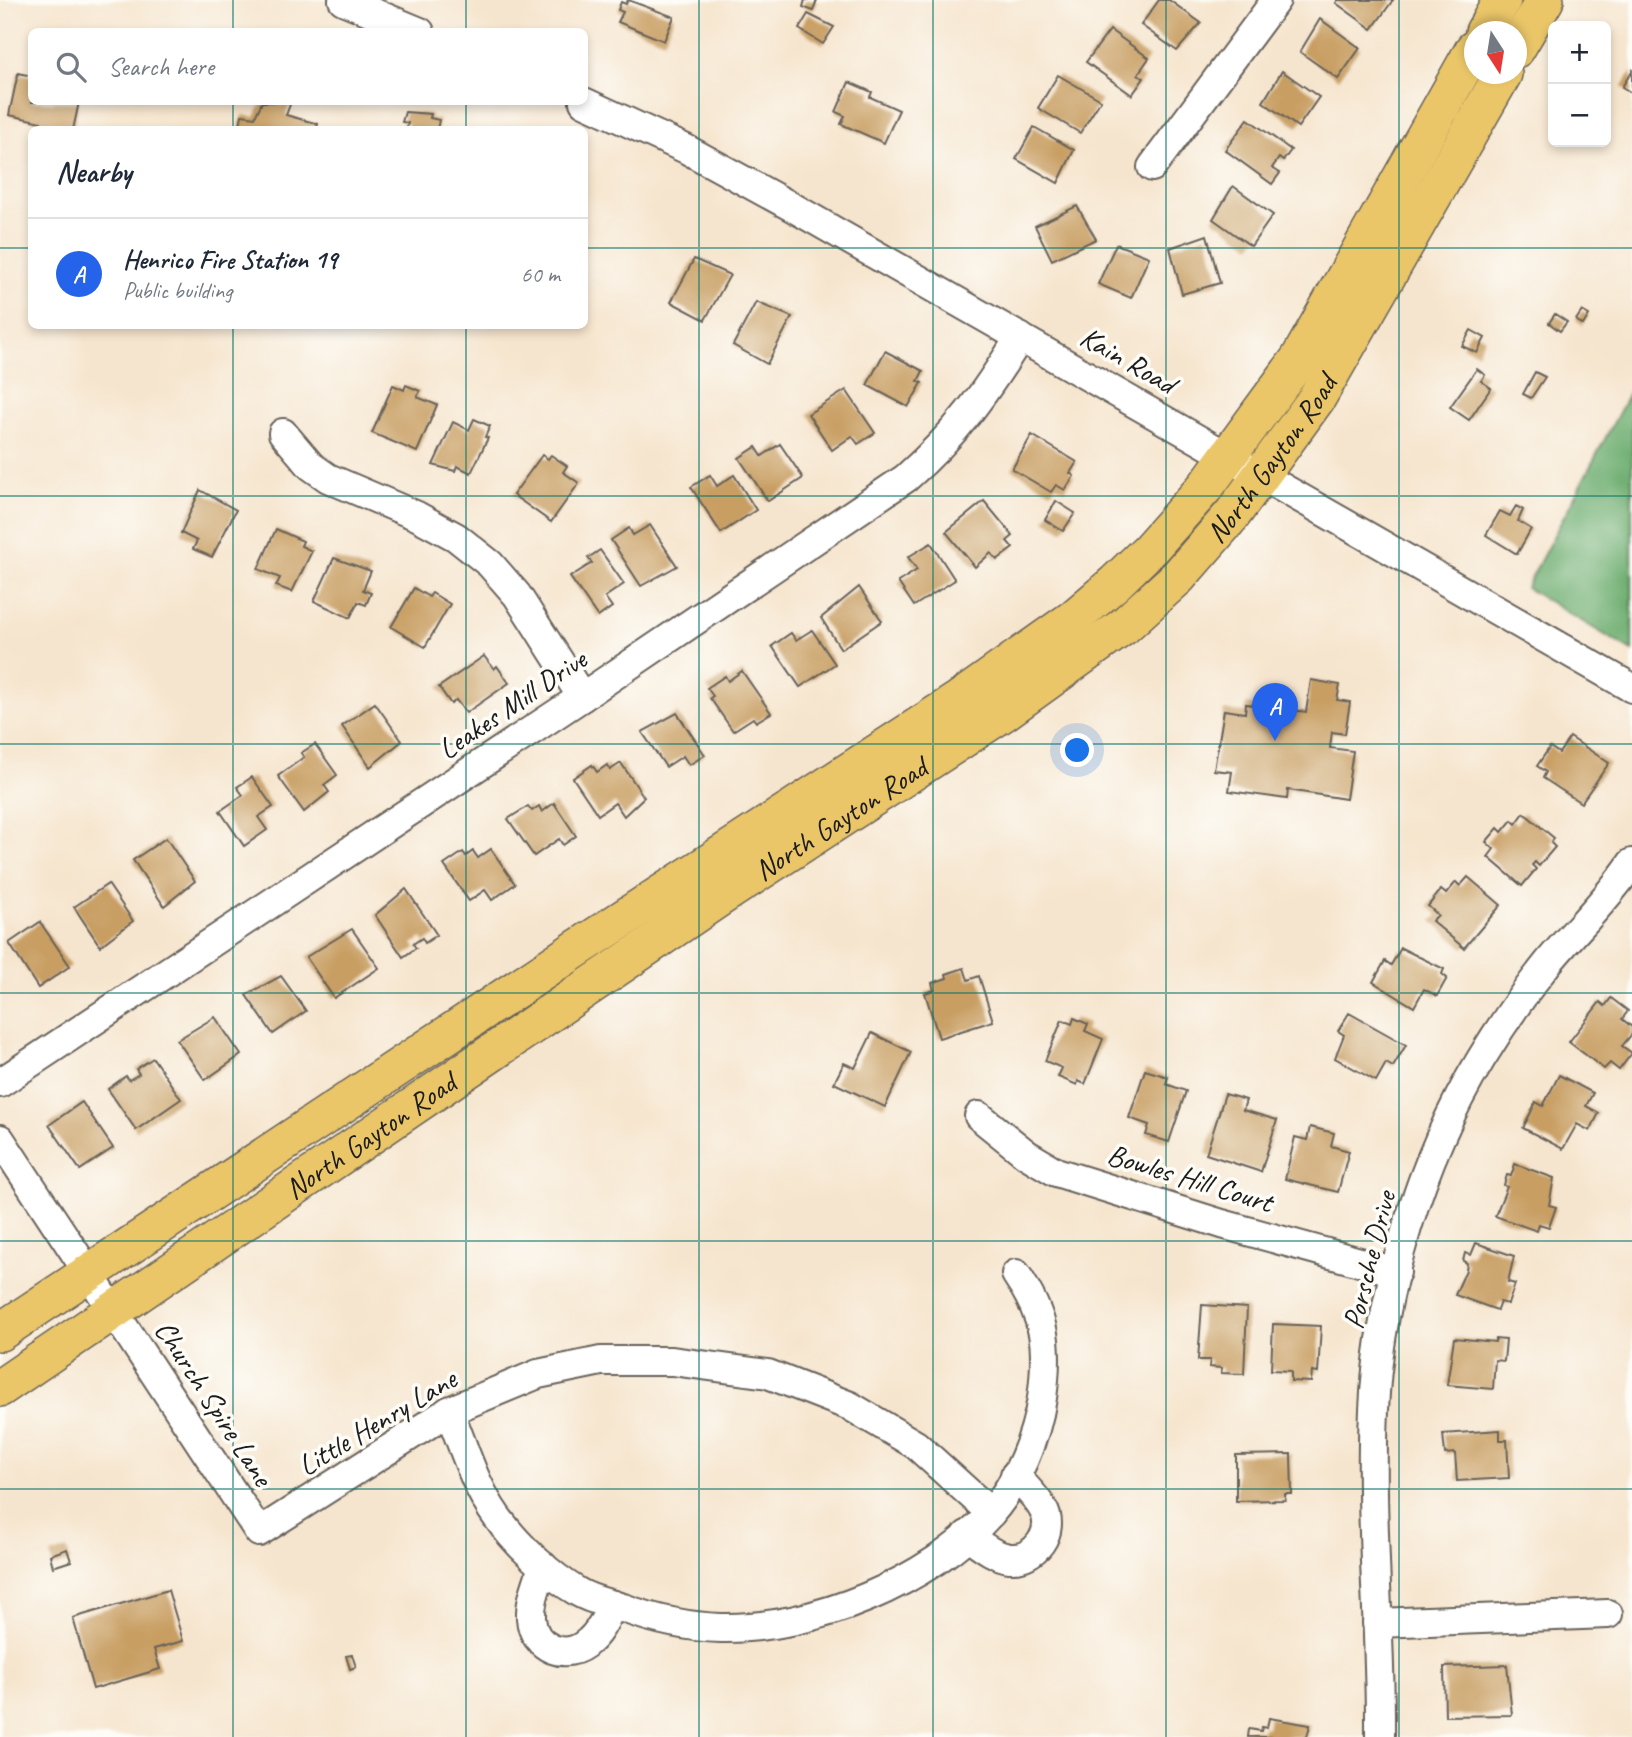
<!DOCTYPE html>
<html lang="en">
<head>
<meta charset="utf-8">
<style>
	:root { --surface:#fff; --page:#f2f2f3; --text:#1f2937; --muted:#747a83; --line:#e0e1e3; --accent:#2563eb }
	body { margin:0; font-family:Caveat,sans-serif; background:var(--page); color:var(--text) }
	.controls { position:absolute; right:21px; top:21px; display:grid; overflow:hidden; border-radius:10px; box-shadow:0 4px 10px #0003 }
	.controls button { width:63px; height:63px; display:grid; place-items:center; padding:0; border:0; border-bottom:2px solid var(--line); background:var(--surface); color:var(--text); font:35px sans-serif }
	.compass { position:absolute; left:1464px; top:21px; width:63px; height:63px; border-radius:50%; background:var(--surface); box-shadow:0 4px 10px #0003; rotate:168deg }
	.you { position:absolute; left:1078px; top:751px; width:24px; height:24px; margin:-18px; border:5px solid #fff; border-radius:50%; background:#1a73e8; box-shadow:0 0 0 10px #1a73e833 }
	.badge { display:grid; place-items:center; width:46px; height:46px; border-radius:50%; background:var(--accent); color:#fff; font-size:23px; font-weight:700 }
	.pin { position:absolute; translate:-50% -58px; filter:drop-shadow(0 2px 4px #0008) }
	.pin::after { content:''; position:absolute; top:37px; width:24px; height:21px; background:inherit; clip-path:polygon(0 0,100% 0,50% 100%) }
	.list { margin:0; padding:0; list-style:none }
	h2 { display:flex; justify-content:space-between; align-items:center; height:91px; margin:0; padding:0 28px; font-size:30px }
	h2 small { font-size:23px; font-weight:400; color:var(--muted) }
	.list li { display:grid; grid-template-columns:46px 1fr auto; gap:21px; align-items:center; box-sizing:border-box; height:112px; padding:0 28px; border-top:2px solid var(--line) }
	.list b { display:block; font-size:26px; white-space:nowrap }
	.list p { margin:0; font-size:23px; white-space:nowrap; color:var(--muted) }
	.list em { font-size:23px; font-style:normal; color:var(--muted) }
	.icon { flex:none; width:38px; height:38px; fill:none; stroke:currentColor; stroke-width:2; stroke-linecap:round; stroke-linejoin:round }
	.map { position:relative; flex:none; width:1632px; height:1737px; overflow:hidden }
	.search { position:absolute; background:var(--surface); box-shadow:0 4px 10px #0003; left:28px; top:28px; width:560px; height:77px; display:flex; align-items:center; gap:18px; box-sizing:border-box; padding:0 24px; border-radius:10px; color:var(--muted); font-size:26px }
	.panel { position:absolute; background:var(--surface); box-shadow:0 4px 10px #0003; left:28px; top:126px; width:560px; height:203px; border-radius:10px }
	.map>svg:first-child { display:block }
	.forest { fill:#6faf72; stroke:#466647; stroke-width:2 }
	.building { fill:#c89e62 }
	.lines { fill:none; stroke-linecap:round; stroke-linejoin:round }
	.minor-casing { stroke:#68625a; stroke-width:32 }
	.major-casing { stroke:#68625a; stroke-width:40 }
	.minor { stroke:#fff; stroke-width:28 }
	.major { stroke:#eac669; stroke-width:37 }
	.grid { fill:none; stroke:#0f766e; stroke-width:2; stroke-opacity:0.55 }
	.labels { text-anchor:middle; dominant-baseline:central; stroke-width:7; stroke-linejoin:round; paint-order:stroke }
	.street-label { font-size:30px; fill:#1c1c1c; stroke:#fdfcf7 }
</style>
</head>
<body>
<div class="map">
<svg width="1632" height="1737" viewBox="0 0 1632 1737">
	<rect width="100%" height="100%" fill="#fdfcf7"/>
	<filter id="ink" filterUnits="userSpaceOnUse"><feTurbulence type="fractalNoise" baseFrequency=".0143" numOctaves="2"/><feDisplacementMap in="SourceGraphic" scale="14" xChannelSelector="R" yChannelSelector="G"/><feConvolveMatrix kernelMatrix="1 2 1 2 8 2 1 2 1" color-interpolation-filters="sRGB"/></filter>
	<filter id="wash" filterUnits="userSpaceOnUse"><feTurbulence type="fractalNoise" baseFrequency=".00686" numOctaves="4" result="noise"/><feDisplacementMap in="SourceGraphic" scale="28" xChannelSelector="R" yChannelSelector="G"/><feGaussianBlur stdDeviation="1.57" result="paint"/><feColorMatrix in="noise" values="0 0 0 0 0 0 0 0 0 0 0 0 0 0 0 0 0 1.4 0 .05"/><feComposite in="paint" operator="in"/></filter>
	<g filter="url(#wash)">
		<rect width="100%" height="100%" fill="#f6e5ce"/>
		<path class="forest" d="M 1632,388 L 1632,651 L 1526,588 Z"/>
		<g id="blocks">
			<g class="building">
				<path d="M 628,0 L 674,17 L 664,41 L 618,22 L 623,12 L 618,10 L 621,2 L 626,4 Z"/>
				<path d="M 805,0 L 817,0 L 813,11 L 803,7 Z"/>
				<path d="M 1159,0 L 1169,0 L 1201,23 L 1177,51 L 1141,25 Z"/>
				<path d="M 1338,0 L 1393,0 L 1372,29 L 1336,3 Z"/>
				<path d="M 808,14 L 834,27 L 823,44 L 799,29 Z"/>
				<path d="M 1320,19 L 1360,48 L 1338,79 L 1300,52 Z"/>
				<path d="M 1110,30 L 1149,58 L 1138,74 L 1144,78 L 1132,95 L 1086,62 Z"/>
				<path d="M 1282,71 L 1319,97 L 1298,127 L 1263,102 Z"/>
				<path d="M 1632,71 L 1632,93 L 1622,87 Z"/>
				<path d="M 18,73 L 32,76 L 32,102 L 79,102 L 73,130 L 40,128 L 41,122 L 9,115 Z"/>
				<path d="M 1058,75 L 1101,100 L 1080,133 L 1038,108 Z"/>
				<path d="M 849,82 L 872,92 L 870,97 L 899,110 L 884,143 L 841,124 L 845,116 L 836,112 Z"/>
				<path d="M 262,102 L 291,102 L 286,115 L 318,124 L 316,130 L 239,130 L 242,115 L 255,117 Z"/>
				<path d="M 405,112 L 431,114 L 430,118 L 439,120 L 437,130 L 406,130 L 408,123 L 402,122 Z"/>
				<path d="M 1248,119 L 1291,150 L 1283,161 L 1279,158 L 1272,168 L 1280,173 L 1272,184 L 1225,150 Z"/>
				<path d="M 1034,127 L 1074,150 L 1058,183 L 1016,159 Z"/>
				<path d="M 1233,186 L 1273,215 L 1251,246 L 1213,219 Z"/>
				<path d="M 1077,206 L 1096,239 L 1052,260 L 1035,226 Z"/>
				<path d="M 1207,235 L 1220,283 L 1182,294 L 1170,248 Z"/>
				<path d="M 1116,244 L 1149,257 L 1131,298 L 1098,284 Z"/>
				<path d="M 694,259 L 730,275 L 705,320 L 671,302 Z"/>
				<path d="M 756,302 L 792,317 L 767,364 L 733,345 Z"/>
				<path d="M 1582,311 L 1589,315 L 1583,325 L 1576,320 Z"/>
				<path d="M 1555,314 L 1567,322 L 1560,331 L 1549,323 Z"/>
				<path d="M 1471,330 L 1485,338 L 1477,353 L 1462,346 Z"/>
				<path d="M 885,351 L 923,371 L 918,381 L 922,383 L 908,407 L 867,385 Z"/>
				<path d="M 1477,369 L 1485,375 L 1481,381 L 1491,388 L 1469,420 L 1450,407 Z"/>
				<path d="M 1535,372 L 1545,377 L 1531,398 L 1523,394 Z"/>
				<path d="M 393,385 L 404,390 L 406,385 L 420,391 L 417,397 L 437,405 L 417,452 L 372,433 Z"/>
				<path d="M 846,390 L 875,433 L 858,444 L 852,436 L 832,450 L 808,414 Z"/>
				<path d="M 474,419 L 490,426 L 485,437 L 488,438 L 471,473 L 457,466 L 455,471 L 433,465 L 453,422 L 469,430 Z"/>
				<path d="M 1032,435 L 1077,462 L 1070,473 L 1074,476 L 1065,490 L 1056,485 L 1051,492 L 1012,469 Z"/>
				<path d="M 780,444 L 803,478 L 768,501 L 739,458 L 756,447 L 762,456 Z"/>
				<path d="M 542,455 L 548,459 L 551,455 L 567,466 L 563,472 L 579,483 L 551,522 L 513,495 Z"/>
				<path d="M 710,475 L 717,486 L 734,475 L 756,510 L 721,533 L 691,487 Z"/>
				<path d="M 200,490 L 236,510 L 212,557 L 193,549 L 197,541 L 181,533 Z"/>
				<path d="M 984,501 L 1013,536 L 1007,541 L 1013,548 L 997,560 L 991,553 L 975,567 L 946,532 Z"/>
				<path d="M 1056,501 L 1075,513 L 1063,531 L 1045,520 Z"/>
				<path d="M 1516,506 L 1523,510 L 1518,521 L 1531,529 L 1517,554 L 1486,535 L 1500,511 L 1510,516 Z"/>
				<path d="M 650,525 L 677,566 L 641,586 L 611,540 L 629,528 L 633,535 Z"/>
				<path d="M 276,529 L 303,541 L 301,546 L 312,551 L 292,592 L 276,586 L 280,578 L 258,569 Z"/>
				<path d="M 931,543 L 955,580 L 914,606 L 898,582 L 917,570 L 908,557 Z"/>
				<path d="M 600,550 L 624,584 L 605,597 L 612,607 L 598,617 L 570,577 L 592,563 L 588,558 Z"/>
				<path d="M 334,558 L 371,571 L 363,590 L 371,593 L 366,605 L 358,602 L 350,618 L 314,601 Z"/>
				<path d="M 859,587 L 882,621 L 841,649 L 821,618 Z"/>
				<path d="M 414,588 L 429,597 L 432,593 L 450,604 L 425,647 L 391,627 Z"/>
				<path d="M 812,630 L 835,664 L 800,687 L 772,646 L 791,633 L 796,640 Z"/>
				<path d="M 484,656 L 494,669 L 497,666 L 509,683 L 466,713 L 456,700 L 451,704 L 439,687 Z"/>
				<path d="M 742,671 L 771,713 L 756,722 L 753,718 L 733,731 L 710,698 L 713,696 L 707,688 L 725,676 L 728,681 Z"/>
				<path d="M 1311,680 L 1340,685 L 1337,700 L 1350,702 L 1345,734 L 1332,732 L 1330,748 L 1353,751 L 1346,799 L 1288,790 L 1287,799 L 1229,791 L 1232,772 L 1214,770 L 1224,710 L 1245,713 L 1246,704 L 1306,712 Z"/>
				<path d="M 375,703 L 402,741 L 370,767 L 342,726 Z"/>
				<path d="M 677,713 L 705,755 L 689,765 L 683,756 L 666,767 L 642,732 Z"/>
				<path d="M 1570,737 L 1609,763 L 1581,803 L 1543,778 L 1546,772 L 1537,766 L 1550,747 L 1559,753 Z"/>
				<path d="M 315,744 L 337,775 L 324,785 L 329,792 L 304,812 L 278,776 L 304,757 L 301,753 Z"/>
				<path d="M 621,763 L 644,797 L 624,816 L 615,803 L 598,815 L 573,778 L 592,765 L 597,772 L 607,765 L 610,770 Z"/>
				<path d="M 252,777 L 273,807 L 258,817 L 267,830 L 244,846 L 220,811 L 243,795 L 237,787 Z"/>
				<path d="M 554,803 L 576,836 L 563,845 L 559,839 L 534,856 L 508,819 L 528,806 L 532,811 L 539,806 L 542,812 Z"/>
				<path d="M 1524,813 L 1554,838 L 1551,843 L 1555,847 L 1539,866 L 1535,862 L 1532,865 L 1536,869 L 1522,886 L 1488,857 L 1494,849 L 1486,842 L 1498,828 L 1502,832 L 1512,820 L 1516,824 Z"/>
				<path d="M 166,838 L 195,881 L 164,906 L 133,860 Z"/>
				<path d="M 491,849 L 515,884 L 492,900 L 485,890 L 469,901 L 444,865 L 463,852 L 466,856 L 473,851 L 478,858 Z"/>
				<path d="M 1468,877 L 1501,905 L 1464,948 L 1432,921 L 1438,915 L 1428,906 L 1441,890 L 1446,894 L 1456,882 L 1460,886 Z"/>
				<path d="M 108,884 L 133,921 L 100,946 L 74,907 Z"/>
				<path d="M 406,889 L 437,935 L 425,943 L 422,938 L 413,944 L 416,948 L 403,957 L 375,915 Z"/>
				<path d="M 40,922 L 70,966 L 38,988 L 9,943 Z"/>
				<path d="M 352,929 L 379,968 L 334,998 L 306,957 Z"/>
				<path d="M 1401,948 L 1444,969 L 1442,974 L 1447,978 L 1437,996 L 1424,989 L 1414,1007 L 1373,982 L 1385,961 L 1391,965 Z"/>
				<path d="M 964,968 L 968,980 L 979,976 L 993,1021 L 939,1038 L 925,993 L 934,990 L 932,983 L 947,978 L 946,974 Z"/>
				<path d="M 281,976 L 306,1011 L 273,1034 L 246,995 Z"/>
				<path d="M 1611,998 L 1628,1011 L 1622,1019 L 1632,1027 L 1632,1034 L 1622,1046 L 1632,1053 L 1619,1070 L 1610,1063 L 1604,1069 L 1569,1042 L 1600,1002 L 1605,1006 Z"/>
				<path d="M 1349,1013 L 1406,1045 L 1393,1067 L 1386,1063 L 1376,1081 L 1335,1058 L 1344,1035 L 1338,1031 Z"/>
				<path d="M 215,1017 L 241,1055 L 205,1080 L 177,1040 Z"/>
				<path d="M 1074,1018 L 1088,1024 L 1085,1031 L 1103,1039 L 1085,1084 L 1078,1081 L 1077,1085 L 1058,1077 L 1062,1068 L 1045,1061 L 1062,1020 L 1072,1024 Z"/>
				<path d="M 872,1033 L 911,1052 L 885,1107 L 834,1083 L 844,1063 L 855,1068 Z"/>
				<path d="M 153,1058 L 181,1099 L 136,1130 L 108,1089 L 126,1076 L 129,1080 L 139,1074 L 136,1069 Z"/>
				<path d="M 1145,1070 L 1168,1077 L 1166,1084 L 1186,1091 L 1169,1142 L 1146,1135 L 1149,1125 L 1129,1118 Z"/>
				<path d="M 1559,1075 L 1593,1093 L 1586,1106 L 1599,1113 L 1590,1131 L 1577,1124 L 1563,1149 L 1523,1128 L 1536,1102 L 1543,1106 Z"/>
				<path d="M 1225,1094 L 1246,1100 L 1243,1110 L 1277,1120 L 1261,1172 L 1206,1154 Z"/>
				<path d="M 82,1102 L 113,1148 L 80,1170 L 49,1125 Z"/>
				<path d="M 1310,1127 L 1334,1133 L 1331,1146 L 1349,1151 L 1338,1192 L 1285,1179 L 1295,1137 L 1307,1140 Z"/>
				<path d="M 1515,1164 L 1554,1178 L 1549,1205 L 1556,1207 L 1549,1227 L 1539,1224 L 1537,1231 L 1495,1216 L 1507,1187 L 1504,1185 L 1507,1175 L 1511,1176 Z"/>
				<path d="M 1476,1243 L 1514,1256 L 1508,1282 L 1515,1284 L 1508,1304 L 1500,1302 L 1497,1310 L 1455,1295 L 1466,1270 L 1467,1263 L 1463,1261 L 1465,1253 L 1471,1255 Z"/>
				<path d="M 1202,1305 L 1247,1308 L 1244,1374 L 1221,1373 L 1222,1368 L 1209,1367 L 1210,1360 L 1198,1360 Z"/>
				<path d="M 1273,1324 L 1321,1326 L 1318,1373 L 1312,1372 L 1311,1382 L 1291,1381 L 1291,1371 L 1271,1370 Z"/>
				<path d="M 1454,1338 L 1495,1342 L 1495,1339 L 1506,1340 L 1504,1361 L 1495,1360 L 1493,1389 L 1447,1385 Z"/>
				<path d="M 1500,1430 L 1500,1440 L 1507,1440 L 1509,1478 L 1457,1481 L 1455,1453 L 1445,1454 L 1443,1434 Z"/>
				<path d="M 1291,1454 L 1292,1494 L 1285,1494 L 1285,1500 L 1236,1501 L 1236,1455 Z"/>
				<path d="M 67,1549 L 71,1561 L 53,1567 L 50,1555 Z"/>
				<path d="M 168,1590 L 183,1641 L 154,1649 L 160,1669 L 93,1689 L 73,1618 Z"/>
				<path d="M 352,1655 L 356,1667 L 350,1669 L 346,1656 Z"/>
				<path d="M 1507,1665 L 1512,1715 L 1445,1716 L 1444,1667 Z"/>
				<path d="M 1269,1718 L 1310,1725 L 1307,1737 L 1248,1737 L 1249,1729 L 1261,1731 L 1262,1727 L 1267,1728 Z"/>
			</g>
		</g>
	</g>
	<g filter="url(#ink)">
		<use href="#blocks" fill-opacity="0" stroke="#68625a" stroke-width="2"/>
		<g class="lines">
			<g class="minor-casing">
				<g id="minor">
					<path d="M 343,0 L 420,32"/>
					<path d="M 584,102 L 686,149 L 794,208 L 1632,688"/>
					<path d="M 1152,167 L 1276,0"/>
					<path d="M 283,433 L 311,466 L 328,478 L 417,516 L 456,537 L 490,564 L 517,595 L 582,697"/>
					<path d="M 0,1083 L 582,697 L 906,478 C 958,432 984,395 1020,337"/>
					<path d="M 979,1116 L 1026,1154 L 1056,1172 L 1222,1224 L 1396,1272"/>
					<path d="M 0,1139 L 259,1532 L 449,1411 L 538,1374 L 601,1361 L 672,1361 L 768,1374 L 850,1406 L 916,1445 L 991,1513"/>
					<path d="M 449,1411 C 463,1445 475,1487 497,1517 C 517,1545 549,1575 578,1592 C 591,1600 608,1603 623,1608 C 653,1619 688,1627 721,1628 C 812,1630 930,1582 991,1513 C 1017,1483 1036,1438 1042,1398 C 1049,1346 1046,1318 1016,1274"/>
					<path d="M 967,1535 C 980,1544 993,1556 1010,1558 C 1035,1560 1056,1531 1043,1509 C 1037,1497 1024,1486 1015,1475"/>
					<path d="M 543,1566 C 538,1583 530,1600 531,1618 C 533,1649 567,1662 589,1641 C 600,1632 606,1617 613,1605"/>
					<path d="M 1377,1623 L 1608,1614"/>
					<path d="M 1380,1737 C 1381,1628 1369,1519 1374,1410 C 1379,1294 1421,1158 1481,1059 C 1501,1026 1523,994 1547,964 C 1575,930 1607,900 1632,863"/>
				</g>
			</g>
			<g class="major-casing">
				<g id="major">
					<path d="M 1484,32 L 1502,0"/>
					<path d="M 1516,49 L 1545,0"/>
					<path d="M 0,1332 L 578,948 L 957,701 L 1074,618 L 1115,583 L 1149,550 L 1206,486 L 1299,359 L 1474,49"/>
					<path id="s1" d="M 0,1388 L 719,898 L 1003,713 L 1124,626 L 1178,577 L 1232,515 L 1317,398 L 1503,74"/>
				</g>
			</g>
			<use href="#minor" class="minor"/>
			<use href="#major" class="major"/>
		</g>
	</g>
	<path class="grid" d="M 233,0 L 233,32M 466,0 L 466,32M 699,0 L 699,1737M 933,0 L 933,1737M 1166,0 L 1166,1737M 1399,0 L 1399,1737M 233,102 L 233,130M 466,102 L 466,130M 0,248 L 32,248M 584,248 L 1632,248M 233,326 L 233,1737M 466,326 L 466,1737M 0,496 L 1632,496M 0,744 L 1632,744M 0,993 L 1632,993M 0,1241 L 1632,1241M 0,1489 L 1632,1489"/>
	<g class="labels">
		<g class="street-label">
			<text transform="translate(1128 360) rotate(30)">Kain Road</text>
			<text stroke="none"><textPath href="#s1" startOffset="1582">North Gayton Road</textPath></text>
			<text transform="translate(512 704) rotate(-34)">Leakes Mill Drive</text>
			<text stroke="none"><textPath href="#s1" startOffset="1015">North Gayton Road</textPath></text>
			<text stroke="none"><textPath href="#s1" startOffset="448">North Gayton Road</textPath></text>
			<text transform="translate(1190 1178) rotate(17)">Bowles Hill Court</text>
			<text transform="translate(1369 1260) rotate(-76)">Porsche Drive</text>
			<text transform="translate(214 1403) rotate(57)">Church Spire Lane</text>
			<text transform="translate(377 1422) rotate(-31)">Little Henry Lane</text>
		</g>
	</g>
</svg>
<div class="controls">
<button>+</button>
<button>−</button>
</div>
<svg class="compass" viewBox="-18 -18 36 36"><path d="M0-13l5 13h-10z" fill="#e53935"/><path d="M0 13l5-13h-10z" fill="#747a83"/></svg>
<div class="you"></div>
<div class="pin badge" style="left:1275px;top:741px">A</div>
<div class="search"><svg class="icon" aria-label="search" viewBox="0 0 24 24"><circle cx="10" cy="10" r="6"/><path d="M15 15l6 6"/></svg>Search here</div>
<section class="panel">
<h2>Nearby<small></small></h2>
<ul class="list">
<li><span class="badge">A</span><div><b>Henrico Fire Station 19</b><p>Public building</p></div><em>60 m</em></li>
</ul>
</section>
</div>
</body>
</html>
